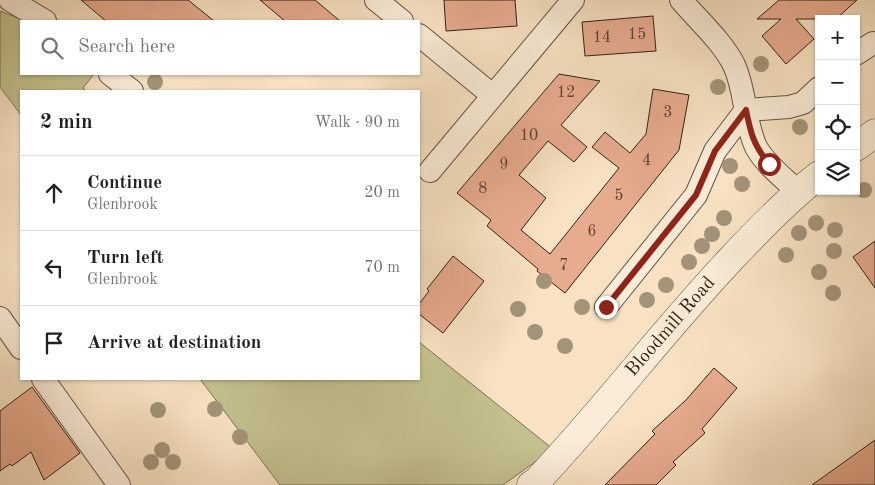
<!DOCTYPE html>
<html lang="en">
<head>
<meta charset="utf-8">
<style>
	:root { --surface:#fff; --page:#f2f2f2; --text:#202124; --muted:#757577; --line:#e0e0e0 }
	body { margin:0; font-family:"Old Standard TT",serif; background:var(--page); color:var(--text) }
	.controls { position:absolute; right:15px; top:15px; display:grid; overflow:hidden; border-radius:0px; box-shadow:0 1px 4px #0004 }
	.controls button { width:45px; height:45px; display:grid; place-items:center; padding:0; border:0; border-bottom:1px solid var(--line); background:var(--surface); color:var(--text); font:25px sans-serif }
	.stop { position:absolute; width:15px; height:15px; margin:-11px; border:4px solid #8f2418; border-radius:50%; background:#fff }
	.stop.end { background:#8f2418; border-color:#fff; box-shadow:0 1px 5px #0008 }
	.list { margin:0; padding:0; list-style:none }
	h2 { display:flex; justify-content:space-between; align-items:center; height:65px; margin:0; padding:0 20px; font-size:21px }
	h2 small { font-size:16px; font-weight:400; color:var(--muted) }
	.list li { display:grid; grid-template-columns:32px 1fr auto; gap:15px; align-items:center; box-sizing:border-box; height:75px; padding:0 20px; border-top:1px solid var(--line) }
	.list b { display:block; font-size:19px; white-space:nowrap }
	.list p { margin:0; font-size:16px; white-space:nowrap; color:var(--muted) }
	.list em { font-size:16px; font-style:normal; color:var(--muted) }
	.icon { flex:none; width:28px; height:28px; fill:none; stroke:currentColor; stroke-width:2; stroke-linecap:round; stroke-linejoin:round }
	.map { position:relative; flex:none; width:875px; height:485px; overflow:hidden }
	.search { position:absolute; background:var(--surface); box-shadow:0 1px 4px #0004; left:20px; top:20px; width:400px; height:55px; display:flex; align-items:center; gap:12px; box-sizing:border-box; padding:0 18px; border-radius:0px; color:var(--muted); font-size:19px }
	.panel { position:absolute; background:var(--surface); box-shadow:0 1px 4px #0004; left:20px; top:90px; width:400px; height:290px; border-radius:0px }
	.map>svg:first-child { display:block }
	.green { fill:#c4c18f; stroke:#7a7253 }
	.building { fill:#e7ab8e; stroke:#312217 }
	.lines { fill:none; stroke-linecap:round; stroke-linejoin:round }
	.minor-casing { stroke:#635242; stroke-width:24 }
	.tertiary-casing { stroke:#635242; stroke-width:29 }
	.minor { stroke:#faecd8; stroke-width:22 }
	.tertiary { stroke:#faecd8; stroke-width:28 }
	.tree { fill:#a39378 }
	.route { stroke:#8f2418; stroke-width:6 }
	.labels { text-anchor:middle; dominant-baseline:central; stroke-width:5; stroke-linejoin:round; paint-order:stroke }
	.number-label { font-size:16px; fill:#5e4435 }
	.street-label { font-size:19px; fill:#312217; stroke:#faecd8 }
</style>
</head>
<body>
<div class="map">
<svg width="875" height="485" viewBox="0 0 875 485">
	<rect width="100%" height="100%" fill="#f8e2c3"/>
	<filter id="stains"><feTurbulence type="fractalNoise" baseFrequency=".004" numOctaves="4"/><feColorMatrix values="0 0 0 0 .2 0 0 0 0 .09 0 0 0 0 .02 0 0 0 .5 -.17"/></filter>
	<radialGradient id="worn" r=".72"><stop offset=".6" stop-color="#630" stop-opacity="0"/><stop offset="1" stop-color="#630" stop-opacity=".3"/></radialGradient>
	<g class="green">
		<path d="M 0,11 L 26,21 L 21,21 L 21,74 L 94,74 L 83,88 L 86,91 L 21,91 L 21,115 L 0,87 Z"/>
		<path d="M 419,342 L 553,449 L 503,485 L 280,485 L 200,379 L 419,379 Z"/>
	</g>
	<g class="building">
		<path d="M 81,0 L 188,0 L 214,21 L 106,21 Z"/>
		<path d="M 260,0 L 315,0 L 340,21 L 285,21 Z"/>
		<path d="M 444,0 L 515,0 L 517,26 L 446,31 Z"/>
		<path d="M 779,0 L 857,0 L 836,19 L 796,19 L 814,39 L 786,64 L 762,36 L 781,19 L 757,19 Z"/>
		<path d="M 653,16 L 656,51 L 585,56 L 582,22 Z"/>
		<path d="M 559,74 L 600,81 L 561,125 L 587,147 L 574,162 L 548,141 L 519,175 L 546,198 L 521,230 L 550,254 L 619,168 L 592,147 L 605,132 L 630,153 L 646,134 L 653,89 L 689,95 L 679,150 L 565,293 L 537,271 L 538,269 L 487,226 L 491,220 L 457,193 Z"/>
		<path d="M 875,241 L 875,288 L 853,257 Z"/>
		<path d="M 453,256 L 484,281 L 443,333 L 419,314 L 419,304 L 429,291 L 427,289 Z"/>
		<path d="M 714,368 L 737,388 L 702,429 L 705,433 L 673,462 L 676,465 L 656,485 L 605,485 L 655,434 L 652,431 L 686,400 Z"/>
		<path d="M 32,387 L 80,453 L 44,480 L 31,452 L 12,466 L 10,464 L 0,471 L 0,411 Z"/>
		<path d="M 875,440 L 875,485 L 812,485 Z"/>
	</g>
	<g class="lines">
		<g class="minor-casing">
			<g id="minor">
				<path d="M 10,0 L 45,21"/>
				<path d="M 376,0 L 402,21"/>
				<path d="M 681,0 C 698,20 722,41 734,65 C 746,91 744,121 756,147 C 765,164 784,178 798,192"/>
				<path d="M 419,35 L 492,95"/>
				<path d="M 856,54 L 873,43"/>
				<path d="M 110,74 L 132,91"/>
				<path d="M 430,171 L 573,0"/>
				<path d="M 606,307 L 696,195 L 715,151 L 746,110 L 789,107 L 803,103 L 819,88"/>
				<path d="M 0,318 L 21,348"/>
				<path d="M 43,379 L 119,485"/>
			</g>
		</g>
		<g class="tertiary-casing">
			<g id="tertiary">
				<path d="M 856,147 L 875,133"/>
				<path d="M 531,485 L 536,482 C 604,410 663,331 731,259 C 759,229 787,200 819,175"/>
			</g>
		</g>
		<use href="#minor" class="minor"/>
		<use href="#tertiary" class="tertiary"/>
	</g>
	<g class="tree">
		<circle cx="761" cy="64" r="8"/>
		<circle cx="155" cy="82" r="8"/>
		<circle cx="718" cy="87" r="8"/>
		<circle cx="800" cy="127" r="8"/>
		<circle cx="730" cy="166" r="8"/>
		<circle cx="742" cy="184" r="8"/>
		<circle cx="864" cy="190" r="8"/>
		<circle cx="724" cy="218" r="8"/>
		<circle cx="816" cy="223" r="8"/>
		<circle cx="835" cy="230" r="8"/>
		<circle cx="799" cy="233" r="8"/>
		<circle cx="712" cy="234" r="8"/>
		<circle cx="702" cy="246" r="8"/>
		<circle cx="834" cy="251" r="8"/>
		<circle cx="786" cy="255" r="8"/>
		<circle cx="689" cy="262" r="8"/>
		<circle cx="819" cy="272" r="8"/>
		<circle cx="544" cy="281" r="8"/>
		<circle cx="666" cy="285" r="8"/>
		<circle cx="833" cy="293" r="8"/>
		<circle cx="647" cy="300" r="8"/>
		<circle cx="582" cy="307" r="8"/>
		<circle cx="518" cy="309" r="8"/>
		<circle cx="535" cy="332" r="8"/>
		<circle cx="565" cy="346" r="8"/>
		<circle cx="215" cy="409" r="8"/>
		<circle cx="158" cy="410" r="8"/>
		<circle cx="240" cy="437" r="8"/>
		<circle cx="162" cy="450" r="8"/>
		<circle cx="151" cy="462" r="8"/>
		<circle cx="173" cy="462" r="8"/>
	</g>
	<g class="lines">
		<path class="route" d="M 606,307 L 696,195 L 715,151 L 746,110 C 751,134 753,144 769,164"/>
	</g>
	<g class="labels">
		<g class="number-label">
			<text x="637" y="35">15</text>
			<text x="602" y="38">14</text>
			<text x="566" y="93">12</text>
			<text x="668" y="113">3</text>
			<text x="529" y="136">10</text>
			<text x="647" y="161">4</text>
			<text x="504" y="165">9</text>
			<text x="483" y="189">8</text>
			<text x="619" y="196">5</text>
			<text x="592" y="232">6</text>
			<text x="564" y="266">7</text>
		</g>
		<g class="street-label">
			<text transform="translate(671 327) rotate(-49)">Bloodmill Road</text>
		</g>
	</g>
	<rect width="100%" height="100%" filter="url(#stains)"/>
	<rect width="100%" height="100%" fill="url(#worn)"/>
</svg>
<div class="controls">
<button>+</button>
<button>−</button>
<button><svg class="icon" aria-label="locate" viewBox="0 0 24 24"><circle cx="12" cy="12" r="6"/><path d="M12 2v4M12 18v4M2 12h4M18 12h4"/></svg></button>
<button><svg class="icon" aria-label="layers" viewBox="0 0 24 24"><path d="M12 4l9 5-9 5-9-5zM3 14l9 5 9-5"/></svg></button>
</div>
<div class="stop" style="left:769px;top:164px"></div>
<div class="stop end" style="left:606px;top:307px"></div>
<div class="search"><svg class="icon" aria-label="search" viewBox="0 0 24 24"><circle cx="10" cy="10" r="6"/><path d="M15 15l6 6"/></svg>Search here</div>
<section class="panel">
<h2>2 min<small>Walk · 90 m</small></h2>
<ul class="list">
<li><svg class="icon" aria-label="ahead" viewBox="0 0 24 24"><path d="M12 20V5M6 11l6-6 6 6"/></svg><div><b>Continue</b><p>Glenbrook</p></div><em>20 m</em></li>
<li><svg class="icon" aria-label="left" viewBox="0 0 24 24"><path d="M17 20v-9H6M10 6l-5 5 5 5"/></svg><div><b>Turn left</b><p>Glenbrook</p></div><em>70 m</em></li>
<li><svg class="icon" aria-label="arrive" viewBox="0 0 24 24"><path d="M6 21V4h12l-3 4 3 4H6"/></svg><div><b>Arrive at destination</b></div></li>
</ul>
</section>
</div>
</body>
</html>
